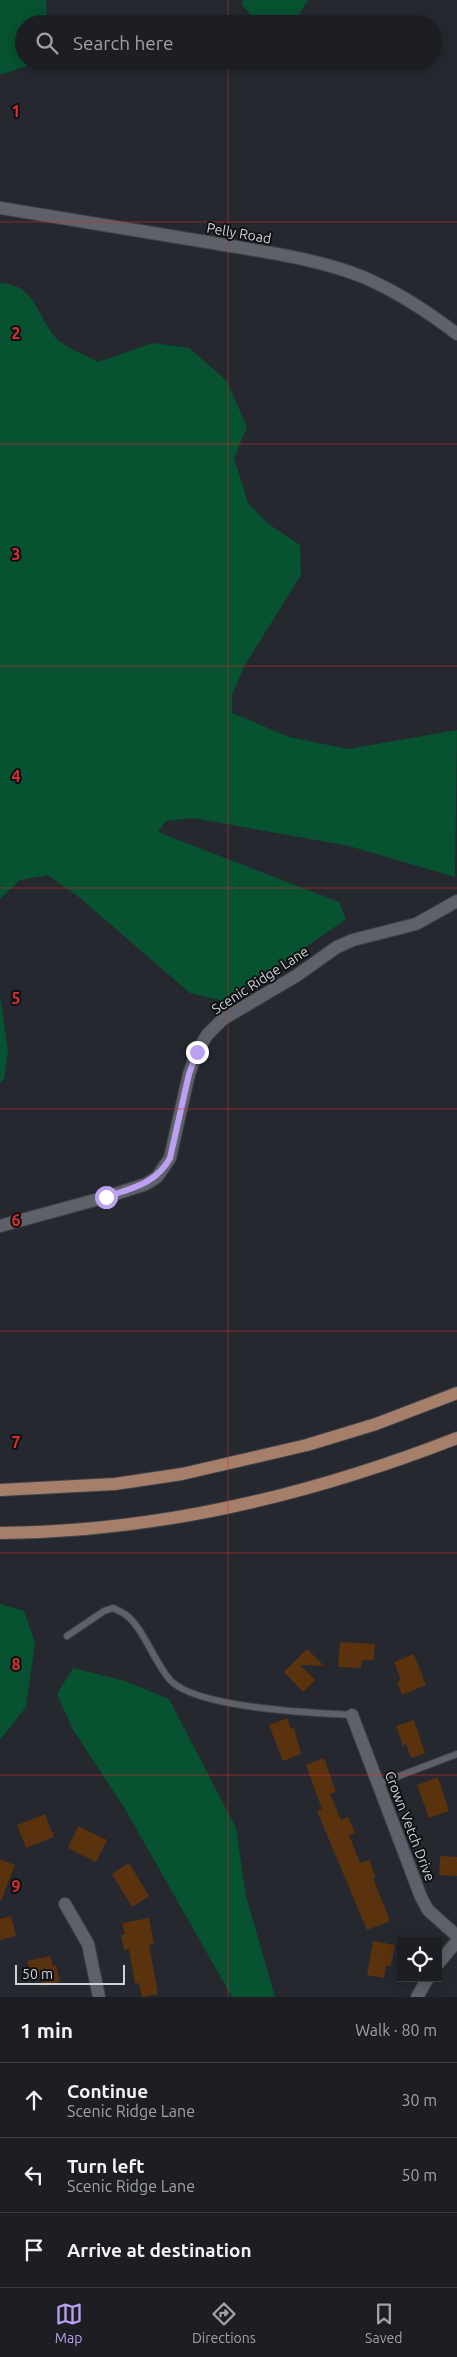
<!DOCTYPE html>
<html lang="en">
<head>
<meta charset="utf-8">
<style>
	:root { --surface:#1c1e23; --page:#292b30; --text:#f1f3f6; --muted:#a0a2a6; --line:#3a3c41; --accent:#bca0f2 }
	body { margin:0; font-family:Ubuntu,sans-serif; background:var(--page); color:var(--text) }
	.controls { position:absolute; right:15px; bottom:15px; display:grid; overflow:hidden; border-radius:0px; box-shadow:0 2px 12px #0003 }
	.controls button { width:45px; height:45px; display:grid; place-items:center; padding:0; border:0; border-bottom:1px solid var(--line); background:var(--surface); color:var(--text); font:25px sans-serif }
	.scale { position:absolute; left:15px; bottom:12px; width:110px; box-sizing:border-box; padding-left:5px; border:2px solid #d0d2d6; border-top:0; font-size:14px; line-height:18px; white-space:nowrap; color:#d0d2d6; -webkit-text-stroke:4px #101114; paint-order:stroke }
	.stop { position:absolute; width:15px; height:15px; margin:-11px; border:4px solid #bca0f2; border-radius:50%; background:#fff }
	.stop.end { background:#bca0f2; border-color:#fff; box-shadow:0 1px 5px #0008 }
	.list { margin:0; padding:0; list-style:none }
	h2 { display:flex; justify-content:space-between; align-items:center; height:65px; margin:0; padding:0 20px; font-size:21px }
	h2 small { font-size:16px; font-weight:400; color:var(--muted) }
	.list li { display:grid; grid-template-columns:32px 1fr auto; gap:15px; align-items:center; box-sizing:border-box; height:75px; padding:0 20px; border-top:1px solid var(--line) }
	.list b { display:block; font-size:19px; white-space:nowrap }
	.list p { margin:0; font-size:16px; white-space:nowrap; color:var(--muted) }
	.list em { font-size:16px; font-style:normal; color:var(--muted) }
	.icon { flex:none; width:28px; height:28px; fill:none; stroke:currentColor; stroke-width:2; stroke-linecap:round; stroke-linejoin:round }
	.map { position:relative; flex:none; width:457px; height:1997px; overflow:hidden }
	.search { position:absolute; background:var(--surface); box-shadow:0 2px 12px #0003; left:15px; right:15px; top:15px; height:55px; display:flex; align-items:center; gap:12px; box-sizing:border-box; padding:0 18px; border-radius:28px; color:var(--muted); font-size:19px }
	.sheet { height:290px; background:var(--surface) }
	nav { display:flex; justify-content:space-around; align-items:center; box-sizing:border-box; height:70px; border-top:1px solid var(--line); background:var(--surface); font-size:14px; color:var(--muted) }
	nav a { display:grid; justify-items:center; gap:2px }
	nav .on { color:var(--accent) }
	.map>svg:first-child { display:block }
	.green { fill:#075230 }
	.building { fill:#5a320e }
	.lines { fill:none; stroke-linecap:round; stroke-linejoin:round }
	.service-casing { stroke:#404349; stroke-width:8 }
	.minor-casing { stroke:#404349; stroke-width:14 }
	.tertiary-casing { stroke:#404349; stroke-width:14 }
	.primary-casing { stroke:#404349; stroke-width:14 }
	.service { stroke:#5e6169; stroke-width:6 }
	.minor { stroke:#5e6169; stroke-width:12 }
	.tertiary { stroke:#5e6169; stroke-width:12 }
	.primary { stroke:#a67f6b; stroke-width:12 }
	.route { stroke:#bca0f2; stroke-width:6 }
	.grid { fill:none; stroke:#d63031; stroke-width:1; stroke-opacity:0.55 }
	.labels { text-anchor:middle; dominant-baseline:central; stroke-width:4; stroke-linejoin:round; paint-order:stroke }
	.street-label { font-size:14px; fill:#d0d2d6; stroke:#101114 }
	.grid-label { font-size:16px; text-anchor:middle; font-weight:bold; fill:#d63031; stroke:#101114; stroke-width:4; stroke-linejoin:round; paint-order:stroke }
</style>
</head>
<body>
<div class="map">
<svg width="457" height="1997" viewBox="0 0 457 1997">
	<rect width="100%" height="100%" fill="#25282f"/>
	<g class="green">
		<path d="M 0,0 L 46,0 L 47,24 L 24,24 L 24,61 L 32,61 L 29,65 L 0,75 Z"/>
		<path d="M 243,0 L 308,0 L 293,24 L 259,24 L 242,5 Z"/>
		<path d="M 0,283 C 36,285 36,314 55,337 C 62,346 87,356 98,362 L 153,343 L 189,348 L 227,381 L 247,427 L 234,458 L 248,503 L 267,523 L 300,545 L 301,575 L 245,665 L 232,695 L 232,713 L 289,737 L 348,749 L 457,730 L 455,877 L 349,846 L 193,818 L 166,821 L 158,832 L 339,902 L 346,919 L 227,1002 L 190,993 L 80,898 L 48,875 L 20,880 L 0,899 Z"/>
		<path d="M 0,996 L 8,1050 L 4,1079 L 0,1083 Z"/>
		<path d="M 0,1604 L 24,1611 L 35,1643 L 26,1707 L 0,1740 Z"/>
		<path d="M 73,1668 L 125,1681 L 169,1699 L 236,1828 L 246,1896 L 275,1997 L 232,1997 L 125,1809 L 72,1728 L 57,1694 Z"/>
	</g>
	<g class="building">
		<path d="M 340,1642 L 375,1644 L 374,1660 L 362,1660 L 361,1668 L 338,1667 Z"/>
		<path d="M 307,1649 L 324,1666 L 300,1665 L 315,1680 L 303,1692 L 284,1672 Z"/>
		<path d="M 414,1654 L 426,1685 L 402,1695 L 397,1682 L 401,1680 L 394,1662 Z"/>
		<path d="M 287,1718 L 291,1729 L 294,1728 L 301,1754 L 283,1761 L 269,1725 Z"/>
		<path d="M 414,1720 L 425,1753 L 411,1758 L 406,1744 L 403,1746 L 396,1726 Z"/>
		<path d="M 324,1758 L 336,1792 L 330,1794 L 341,1820 L 348,1817 L 355,1833 L 349,1835 L 360,1863 L 369,1860 L 376,1877 L 373,1878 L 390,1921 L 367,1930 L 317,1811 L 322,1809 L 306,1765 Z"/>
		<path d="M 438,1777 L 449,1811 L 429,1818 L 417,1785 Z"/>
		<path d="M 45,1814 L 54,1837 L 26,1848 L 17,1825 Z"/>
		<path d="M 78,1826 L 107,1840 L 96,1862 L 68,1848 Z"/>
		<path d="M 440,1856 L 457,1857 L 457,1876 L 439,1875 Z"/>
		<path d="M 0,1859 L 15,1865 L 1,1901 L 0,1901 Z"/>
		<path d="M 129,1863 L 149,1896 L 132,1907 L 112,1874 Z"/>
		<path d="M 11,1916 L 16,1936 L 0,1940 L 0,1919 Z"/>
		<path d="M 149,1918 L 154,1944 L 149,1945 L 158,1994 L 142,1997 L 139,1983 L 135,1984 L 129,1949 L 124,1950 L 121,1935 L 125,1934 L 122,1923 Z"/>
		<path d="M 373,1941 L 395,1945 L 391,1966 L 386,1966 L 384,1978 L 367,1975 Z"/>
		<path d="M 50,1956 L 53,1966 L 56,1965 L 60,1982 L 43,1986 L 40,1976 L 32,1978 L 27,1961 Z"/>
	</g>
	<g class="lines">
		<g class="service-casing">
			<g id="service">
				<path d="M 67,1636 L 104,1611 L 113,1608 C 117,1610 122,1612 126,1615 C 143,1627 155,1664 171,1681 C 198,1708 312,1713 352,1715"/>
				<path d="M 378,1784 L 457,1754"/>
			</g>
		</g>
		<g class="minor-casing">
			<g id="minor">
				<path d="M 0,1226 L 106,1197 L 146,1184 L 157,1177 L 170,1158 L 189,1074 L 197,1052 L 207,1035 L 223,1019 L 296,976 L 337,947 L 353,940 L 416,924 L 457,901"/>
				<path d="M 352,1715 L 421,1897 L 428,1910 L 457,1936"/>
				<path d="M 65,1904 L 88,1944 L 99,1997"/>
				<path d="M 438,1964 L 457,1941"/>
				<path d="M 417,1997 L 428,1978"/>
			</g>
		</g>
		<g class="tertiary-casing">
			<path id="tertiary" d="M 0,208 C 71,220 142,232 213,243 C 263,252 316,258 363,277 C 398,292 427,311 457,334"/>
		</g>
		<g class="primary-casing">
			<g id="primary">
				<path d="M 0,1490 L 115,1484 L 182,1474 L 307,1445 L 376,1424 L 457,1393"/>
				<path d="M 0,1533 C 158,1532 311,1495 457,1438"/>
			</g>
		</g>
		<use href="#service" class="service"/>
		<use href="#minor" class="minor"/>
		<use href="#tertiary" class="tertiary"/>
		<use href="#primary" class="primary"/>
	</g>
	<g class="lines">
		<path class="route" d="M 106,1197 C 132,1188 156,1184 170,1158 L 189,1074 L 197,1052"/>
	</g>
	<path class="grid" d="M 228,0 L 228,24M 228,61 L 228,1997M 0,222 L 457,222M 0,444 L 457,444M 0,666 L 457,666M 0,888 L 457,888M 0,1109 L 457,1109M 0,1331 L 457,1331M 0,1553 L 457,1553M 0,1775 L 457,1775"/>
	<g class="labels">
		<g class="street-label">
			<text transform="translate(239 233) rotate(10)">Pelly Road</text>
			<text transform="translate(260 980) rotate(-33)">Scenic Ridge Lane</text>
			<text transform="translate(410 1826) rotate(69)">Crown Vetch Drive</text>
		</g>
	</g>
	<g class="grid-label">
		<text x="16" y="117">1</text>
		<text x="16" y="339">2</text>
		<text x="16" y="560">3</text>
		<text x="16" y="782">4</text>
		<text x="16" y="1004">5</text>
		<text x="16" y="1226">6</text>
		<text x="16" y="1448">7</text>
		<text x="16" y="1670">8</text>
		<text x="16" y="1892">9</text>
	</g>
</svg>
<div class="controls">
<button><svg class="icon" aria-label="locate" viewBox="0 0 24 24"><circle cx="12" cy="12" r="6"/><path d="M12 2v4M12 18v4M2 12h4M18 12h4"/></svg></button>
</div>
<div class="scale">50 m</div>
<div class="stop" style="left:106px;top:1197px"></div>
<div class="stop end" style="left:197px;top:1052px"></div>
<div class="search"><svg class="icon" aria-label="search" viewBox="0 0 24 24"><circle cx="10" cy="10" r="6"/><path d="M15 15l6 6"/></svg>Search here</div>
</div>
<section class="sheet">
<h2>1 min<small>Walk · 80 m</small></h2>
<ul class="list">
<li><svg class="icon" aria-label="ahead" viewBox="0 0 24 24"><path d="M12 20V5M6 11l6-6 6 6"/></svg><div><b>Continue</b><p>Scenic Ridge Lane</p></div><em>30 m</em></li>
<li><svg class="icon" aria-label="left" viewBox="0 0 24 24"><path d="M17 20v-9H6M10 6l-5 5 5 5"/></svg><div><b>Turn left</b><p>Scenic Ridge Lane</p></div><em>50 m</em></li>
<li><svg class="icon" aria-label="arrive" viewBox="0 0 24 24"><path d="M6 21V4h12l-3 4 3 4H6"/></svg><div><b>Arrive at destination</b></div></li>
</ul>
</section>
<nav>
<a class="on"><svg class="icon" aria-label="map" viewBox="0 0 24 24"><path d="M3 6l6-2 6 2 6-2v14l-6 2-6-2-6 2zM9 4v14M15 6v14"/></svg>Map</a>
<a><svg class="icon" aria-label="directions" viewBox="0 0 24 24"><path d="M12 3l9 9-9 9-9-9zM9 14v-3h6M13 9l2 2-2 2"/></svg>Directions</a>
<a><svg class="icon" aria-label="saved" viewBox="0 0 24 24"><path d="M7 4h10v16l-5-4-5 4z"/></svg>Saved</a>
</nav>
</body>
</html>
